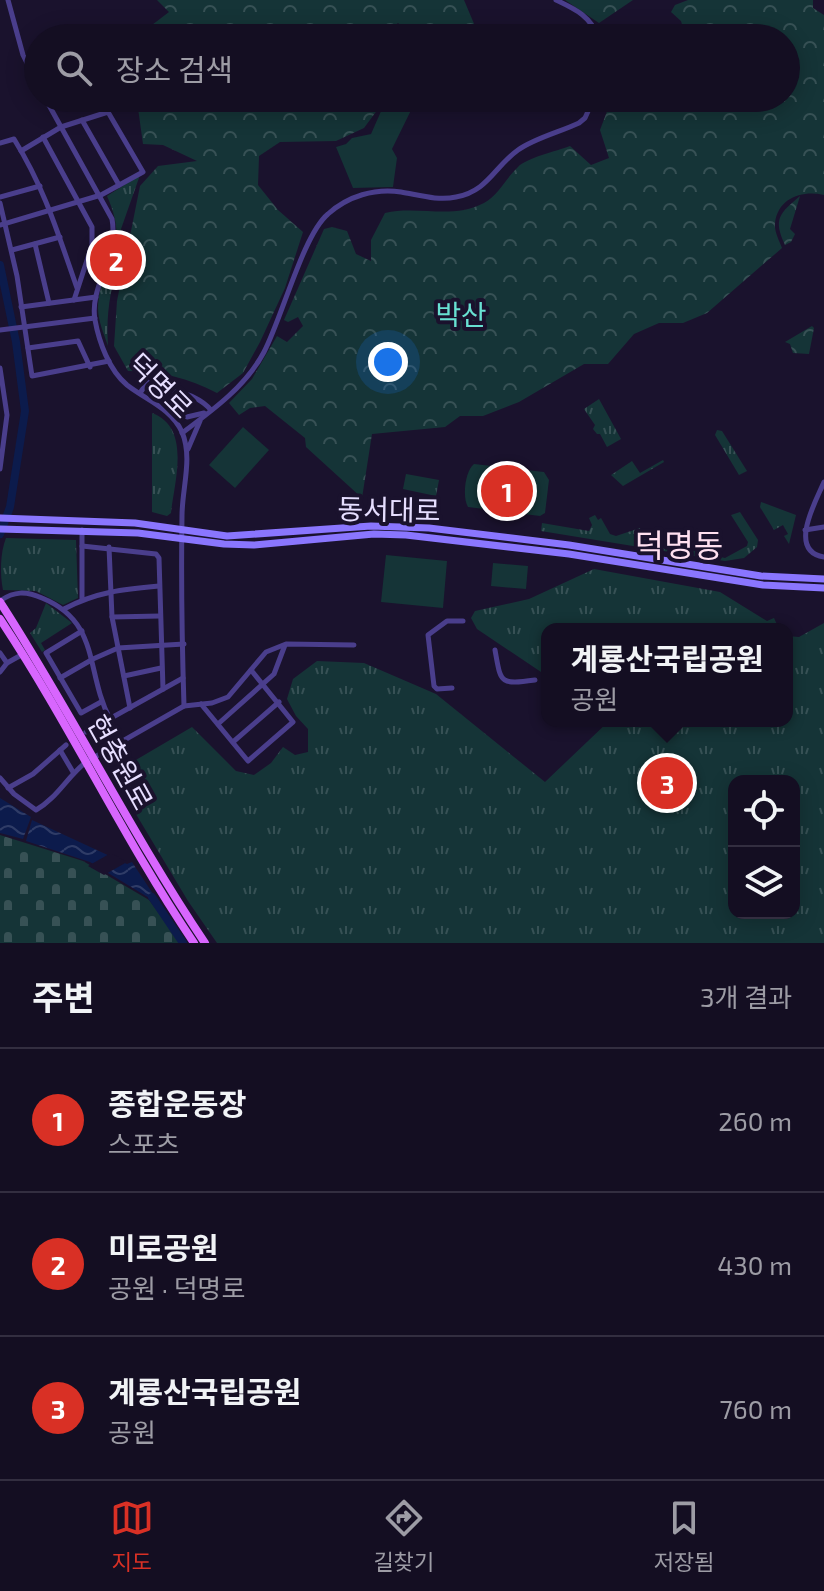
<!DOCTYPE html>
<html lang="ko">
<head>
<meta charset="utf-8">
<style>
	:root { --surface:#140e22; --page:#211c2f; --text:#f1f3f6; --muted:#9d9ca5; --line:#332e40; --accent:#d93025 }
	body { margin:0; font-family:"Exo 2","Noto Sans KR",sans-serif; background:var(--page); color:var(--text) }
	.controls { position:absolute; right:24px; bottom:24px; display:grid; overflow:hidden; border-radius:16px; box-shadow:0 4px 20px #0003 }
	.controls button { width:72px; height:72px; display:grid; place-items:center; padding:0; border:0; border-bottom:2px solid var(--line); background:var(--surface); color:var(--text); font:40px sans-serif }
	.you { position:absolute; left:388px; top:362px; width:28px; height:28px; margin:-20px; border:6px solid #fff; border-radius:50%; background:#1a73e8; box-shadow:0 0 0 12px #1a73e833 }
	.badge { display:grid; place-items:center; width:52px; height:52px; border-radius:50%; background:var(--accent); color:#fff; font-size:26px; font-weight:700 }
	.pin { position:absolute; translate:-50% -50%; border:4px solid #fff; box-shadow:0 2px 8px #0006 }
	.popup { position:absolute; left:541px; top:623px; width:252px; height:104px; box-sizing:border-box; display:grid; place-content:center; border-radius:16px; background:var(--surface); filter:drop-shadow(0 2px 6px #0005); font-size:26px; white-space:nowrap; color:var(--muted) }
	.popup b { font-size:30px; color:var(--text) }
	.popup::after { content:''; position:absolute; left:50%; top:100%; margin-left:-16px; border:16px solid transparent; border-top-color:var(--surface) }
	.list { margin:0; padding:0; list-style:none }
	h2 { display:flex; justify-content:space-between; align-items:center; height:104px; margin:0; padding:0 32px; font-size:34px }
	h2 small { font-size:26px; font-weight:400; color:var(--muted) }
	.list li { display:grid; grid-template-columns:52px 1fr auto; gap:24px; align-items:center; box-sizing:border-box; height:144px; padding:0 32px; border-top:2px solid var(--line) }
	.list b { display:block; font-size:30px; white-space:nowrap }
	.list p { margin:0; font-size:26px; white-space:nowrap; color:var(--muted) }
	.list em { font-size:26px; font-style:normal; color:var(--muted) }
	.icon { flex:none; width:44px; height:44px; fill:none; stroke:currentColor; stroke-width:2; stroke-linecap:round; stroke-linejoin:round }
	.map { position:relative; flex:none; width:824px; height:943px; overflow:hidden }
	.search { position:absolute; background:var(--surface); box-shadow:0 4px 20px #0003; left:24px; right:24px; top:24px; height:88px; display:flex; align-items:center; gap:20px; box-sizing:border-box; padding:0 28px; border-radius:44px; color:var(--muted); font-size:30px }
	.sheet { height:536px; background:var(--surface) }
	nav { display:flex; justify-content:space-around; align-items:center; box-sizing:border-box; height:112px; border-top:2px solid var(--line); background:var(--surface); font-size:22px; color:var(--muted) }
	nav a { display:grid; justify-items:center; gap:4px }
	nav .on { color:var(--accent) }
	.map>svg:first-child { display:block }
	.grass { fill:url(#grass-tufts); fill-rule:evenodd }
	.forest { fill:url(#forest-crowns) }
	.cemetery { fill:url(#cemetery-stones) }
	.garden { fill:#153437 }
	.water { fill:url(#water-waves) }
	.pier { fill:#1a122d }
	.lines { fill:none; stroke-linecap:round; stroke-linejoin:round }
	.river { stroke:#0c1b4c; stroke-width:8 }
	.street { stroke:#4a3e8c; stroke-width:5 }
	.secondary { stroke:#8a76fe; stroke-width:7 }
	.primary { stroke:#d866fe; stroke-width:8 }
	.labels { text-anchor:middle; dominant-baseline:central; stroke-width:8; stroke-linejoin:round; paint-order:stroke }
	.park-label { font-size:28px; fill:#68e1d2; stroke:#1a122d }
	.street-label { font-size:28px; fill:#e6deff; stroke:#1a122d }
	.quarter-label { font-size:32px; fill:#ffe0f0; stroke:#1a122d }
</style>
</head>
<body>
<div class="map">
<svg width="824" height="943" viewBox="0 0 824 943">
	<defs>
		<pattern id="grass-tufts" width="24" height="20" patternUnits="userSpaceOnUse" patternTransform="scale(2)"><rect width="24" height="20" fill="#153437"/><path d="M3 7l-1-3M5 7V3M7 7l1-3M15 17l-1-3M17 17v-4M19 17l1-3" fill="none" stroke="#375155"/></pattern>
		<pattern id="forest-crowns" width="20" height="18" patternUnits="userSpaceOnUse" patternTransform="scale(2)"><rect width="20" height="18" fill="#153437"/><path d="M2 6a3 3 0 1 1 6 0M12 15a3 3 0 1 1 6 0" fill="none" stroke="#375155"/></pattern>
		<pattern id="cemetery-stones" width="16" height="16" patternUnits="userSpaceOnUse" patternTransform="scale(2)"><rect width="16" height="16" fill="#153437"/><path d="M2 7V4a2 2 0 0 1 4 0v3zM10 15v-3a2 2 0 0 1 4 0v3z" fill="#375155"/></pattern>
		<pattern id="water-waves" width="16" height="10" patternUnits="userSpaceOnUse" patternTransform="scale(2)"><rect width="16" height="10" fill="#0c1b4c"/><path d="M0 5q4-4 8 0t8 0" fill="none" stroke="#2f3c67"/></pattern>
	</defs>
	<rect width="100%" height="100%" fill="#1a122d"/>
	<g class="grass">
		<path d="M 140,175 L 121,229 L 122,241 L 127,254 L 121,258 C 110,288 106,313 108,346 C 104,334 98,321 98,308 C 100,261 132,252 107,196 Z"/>
		<path d="M 599,399 L 621,439 L 607,447 L 600,434 L 597,434 L 593,429 L 595,425 L 584,409 Z"/>
		<path d="M 152,413 C 192,428 174,482 171,513 L 167,516 L 152,512 Z"/>
		<path d="M 717,430 L 722,431 L 747,471 L 739,475 L 715,435 Z"/>
		<path d="M 663,460 L 664,462 L 623,486 L 611,475 L 632,461 L 640,473 Z"/>
		<path d="M 406,474 L 439,480 L 436,496 L 403,489 Z"/>
		<path d="M 761,502 L 796,515 L 789,544 L 784,536 L 788,534 L 783,525 L 774,530 L 760,507 Z"/>
		<path d="M 740,512 L 758,540 L 757,547 L 744,558 L 725,561 L 541,531 L 542,523 L 589,531 L 592,525 L 589,518 L 595,515 L 598,520 L 601,518 L 610,534 L 616,536 L 640,528 L 641,535 L 648,536 L 647,541 L 653,541 L 653,545 L 680,548 L 682,536 L 686,533 L 697,552 L 725,558 L 747,546 L 748,542 L 731,515 Z"/>
		<path d="M 6,538 L 76,540 L 78,598 L 63,605 L 36,591 L 3,590 C 0,575 0,553 6,538 Z"/>
		<path d="M 594,569 L 720,592 L 767,621 L 774,618 L 779,629 L 547,629 L 547,676 L 477,629 L 471,618 L 475,611 L 529,599 Z"/>
		<path d="M 46,603 L 72,623 L 41,643 L 45,650 L 42,652 L 30,633 L 36,628 Z"/>
		<path d="M 824,623 L 824,943 L 217,943 L 188,901 L 112,774 L 192,727 L 236,771 L 254,775 L 271,763 L 283,747 L 295,755 L 308,752 L 308,729 L 296,716 L 287,699 L 293,679 L 317,661 L 364,663 L 436,694 L 545,782 L 609,721 L 787,721 L 787,636 L 799,637 ZM 734,781 L 794,781 L 794,913 L 734,913 Z"/>
	</g>
	<g class="forest">
		<path d="M 157,0 L 464,0 L 480,38 L 416,38 L 398,23 L 382,35 L 382,38 L 135,38 L 169,12 Z"/>
		<path d="M 565,0 L 633,0 L 599,23 Z"/>
		<path d="M 688,0 L 813,0 L 813,8 L 824,15 L 824,195 C 802,190 778,198 775,223 C 774,231 779,240 782,248 L 707,313 L 683,323 L 659,323 L 634,334 L 608,364 L 584,364 L 519,402 L 483,416 L 460,416 L 445,427 L 372,434 L 362,498 L 306,447 L 305,438 L 265,406 L 250,408 L 239,415 L 229,403 L 252,379 L 277,336 L 287,342 L 303,326 L 298,317 L 288,322 L 284,320 L 324,229 L 332,227 L 347,231 L 356,254 L 371,261 L 371,240 L 385,213 C 418,205 452,220 484,203 C 499,195 506,178 518,167 C 526,158 557,151 570,146 L 591,165 L 609,158 L 600,130 L 612,98 L 786,98 L 786,38 L 605,38 L 604,35 C 632,29 655,25 684,31 L 681,21 L 671,12 L 675,5 Z"/>
		<path d="M 109,98 L 382,98 L 381,105 L 364,128 L 336,141 L 280,142 L 259,156 L 258,185 L 278,210 L 303,232 L 285,288 L 260,342 L 243,373 L 217,393 C 188,378 161,371 128,371 L 114,346 L 117,301 L 140,186 L 158,166 L 197,161 L 163,145 L 143,144 L 138,108 L 110,102 Z"/>
		<path d="M 800,196 L 790,229 L 795,234 L 791,242 L 785,245 C 773,219 779,214 800,196 Z"/>
		<path d="M 812,326 L 814,328 L 809,354 L 793,353 L 790,344 L 785,342 Z"/>
	</g>
	<path class="cemetery" d="M 0,835 L 83,861 L 149,900 L 181,943 L 0,943 Z"/>
	<g class="garden">
		<path d="M 384,98 L 417,98 L 392,149 L 397,158 L 393,187 L 353,188 L 336,147 L 346,144 L 352,138 L 371,134 L 382,109 Z"/>
		<path d="M 243,427 L 269,450 L 235,488 L 209,465 Z"/>
		<path d="M 474,464 L 544,472 L 549,480 L 545,513 L 540,516 L 468,507 C 462,497 465,471 474,464 Z"/>
		<path d="M 386,555 L 447,561 L 443,608 L 381,602 Z"/>
		<path d="M 493,563 L 528,566 L 526,589 L 491,586 Z"/>
	</g>
	<g class="water">
		<path d="M 0,798 L 31,817 L 23,839 L 0,833 Z"/>
		<path d="M 32,820 L 127,864 L 132,862 L 159,903 L 155,905 L 151,899 L 90,862 L 26,841 Z"/>
	</g>
	<path class="pier" d="M 111,853 L 127,862 L 104,875 L 88,866 Z"/>
	<g class="lines">
		<g class="river">
			<path d="M 0,265 L 16,342 L 25,411 L 10,507 L 0,534"/>
			<path d="M 152,897 L 183,943"/>
		</g>
		<g class="street">
			<path d="M 8,0 L 23,55 L 38,85"/>
			<path d="M 556,0 C 577,10 590,16 599,38"/>
			<path d="M 82,120 L 119,185"/>
			<path d="M 43,137 L 92,227 L 92,245 L 74,300"/>
			<path d="M 0,143 L 14,139 C 45,189 58,234 77,288"/>
			<path d="M 0,197 L 40,186"/>
			<path d="M 0,203 L 17,276 L 32,376 L 109,361"/>
			<path d="M 0,225 L 101,195 L 143,172 L 108,112 L 61,127 L 21,151"/>
			<path d="M 35,244 L 49,303"/>
			<path d="M 12,250 L 60,237"/>
			<path d="M 21,307 L 96,297"/>
			<path d="M 0,330 L 95,318"/>
			<path d="M 28,348 L 78,341 L 90,367"/>
			<path d="M 0,368 L 7,415 L 0,469"/>
			<path d="M 140,393 L 149,380 C 170,394 194,390 211,410"/>
			<path d="M 168,410 L 187,417 L 204,413"/>
			<path d="M 182,433 C 213,410 246,386 264,352 C 282,318 303,235 328,214 C 348,196 375,188 401,192 C 419,195 438,201 456,197 C 488,191 494,167 518,150 C 535,138 560,132 579,123 L 585,118 L 594,98"/>
			<path d="M 188,449 L 200,421"/>
			<path d="M 824,482 C 816,501 787,551 824,557"/>
			<path d="M 805,530 L 824,527"/>
			<path d="M 82,546 L 156,554 L 159,558 L 163,689"/>
			<path d="M 109,547 L 112,617 L 130,708"/>
			<path d="M 82,599 L 82,530"/>
			<path d="M 0,601 C 14,591 26,591 42,598 C 101,622 85,672 110,719"/>
			<path d="M 64,609 C 96,592 124,589 159,586"/>
			<path d="M 112,617 L 160,616"/>
			<path d="M 82,631 L 46,653 L 81,713 L 101,702"/>
			<path d="M 495,650 C 501,683 499,685 535,680"/>
			<path d="M 0,653 L 7,663 L 0,672"/>
			<path d="M 7,663 L 23,654"/>
			<path d="M 124,676 L 161,668"/>
			<path d="M 60,678 L 93,659 L 118,648 L 184,644"/>
			<path d="M 452,688 L 437,689 L 434,686 L 428,635 L 447,621 L 463,621"/>
			<path d="M 201,704 L 248,761 L 293,722 L 251,670"/>
			<path d="M 184,706 L 212,703 L 228,697 L 266,652 L 286,644 L 354,645"/>
			<path d="M 218,724 L 274,674 L 285,645"/>
			<path d="M 86,732 L 183,678"/>
			<path d="M 233,742 L 279,702"/>
			<path d="M 60,750 L 73,772"/>
			<path d="M 0,778 L 14,794 L 36,810 C 57,798 67,777 86,762 L 184,706 C 182,643 181,579 182,516 C 182,488 193,458 182,432 C 171,408 146,400 127,385 C 109,370 99,342 95,320 C 89,286 119,257 112,219 L 45,98"/>
			<path d="M 8,788 L 33,774 L 66,745"/>
		</g>
		<g class="secondary">
			<path d="M 0,518 L 135,523 L 227,536 L 371,526 L 429,528 L 569,545 L 761,576 L 824,579"/>
			<path d="M 0,529 L 138,533 L 224,544 L 254,545 L 374,534 L 406,535 L 569,554 L 763,585 L 824,588"/>
		</g>
		<g class="primary">
			<path d="M 0,602 C 72,713 131,833 205,943"/>
			<path d="M 0,619 C 70,724 123,838 194,943"/>
		</g>
	</g>
	<g class="labels">
		<g class="park-label">
			<text x="461" y="314">박산</text>
		</g>
		<g class="street-label">
			<text transform="translate(161 385) rotate(45)">덕명로</text>
			<text transform="translate(389 509) rotate(1)">동서대로</text>
			<text transform="translate(121 762) rotate(61)">현충원로</text>
		</g>
		<g class="quarter-label">
			<text x="679" y="544">덕명동</text>
		</g>
	</g>
</svg>
<div class="controls">
<button><svg class="icon" aria-label="locate" viewBox="0 0 24 24"><circle cx="12" cy="12" r="6"/><path d="M12 2v4M12 18v4M2 12h4M18 12h4"/></svg></button>
<button><svg class="icon" aria-label="layers" viewBox="0 0 24 24"><path d="M12 4l9 5-9 5-9-5zM3 14l9 5 9-5"/></svg></button>
</div>
<div class="you"></div>
<div class="pin badge" style="left:507px;top:491px">1</div>
<div class="pin badge" style="left:116px;top:260px">2</div>
<div class="pin badge" style="left:667px;top:783px">3</div>
<div class="popup"><b>계룡산국립공원</b>공원</div>
<div class="search"><svg class="icon" aria-label="search" viewBox="0 0 24 24"><circle cx="10" cy="10" r="6"/><path d="M15 15l6 6"/></svg>장소 검색</div>
</div>
<section class="sheet">
<h2>주변<small>3개 결과</small></h2>
<ul class="list">
<li><span class="badge">1</span><div><b>종합운동장</b><p>스포츠</p></div><em>260 m</em></li>
<li><span class="badge">2</span><div><b>미로공원</b><p>공원 · 덕명로</p></div><em>430 m</em></li>
<li><span class="badge">3</span><div><b>계룡산국립공원</b><p>공원</p></div><em>760 m</em></li>
</ul>
</section>
<nav>
<a class="on"><svg class="icon" aria-label="map" viewBox="0 0 24 24"><path d="M3 6l6-2 6 2 6-2v14l-6 2-6-2-6 2zM9 4v14M15 6v14"/></svg>지도</a>
<a><svg class="icon" aria-label="directions" viewBox="0 0 24 24"><path d="M12 3l9 9-9 9-9-9zM9 14v-3h6M13 9l2 2-2 2"/></svg>길찾기</a>
<a><svg class="icon" aria-label="saved" viewBox="0 0 24 24"><path d="M7 4h10v16l-5-4-5 4z"/></svg>저장됨</a>
</nav>
</body>
</html>
